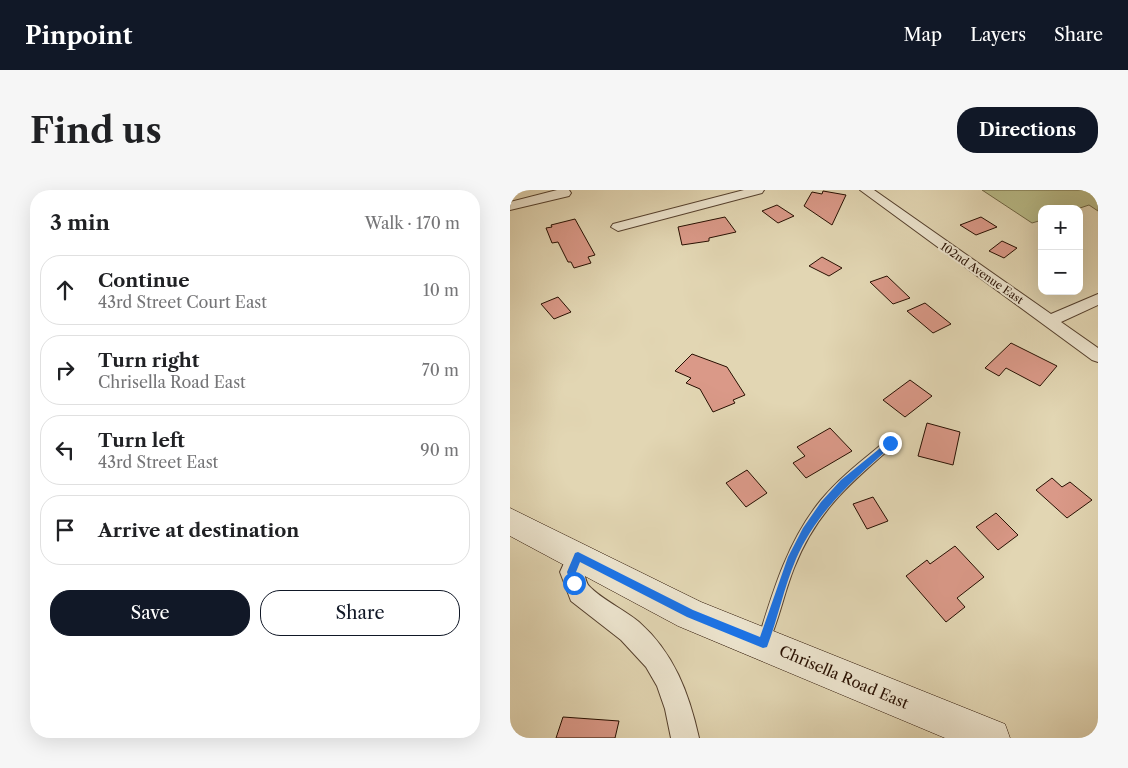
<!DOCTYPE html>
<html lang="en">
<head>
<meta charset="utf-8">
<style>
	:root { --surface:#fff; --page:#f6f6f6; --text:#202124; --muted:#757577; --line:#e0e0e0; --accent:#111827 }
	body { margin:0; font-family:"Libre Caslon Text",serif; background:var(--page); color:var(--text) }
	.controls { position:absolute; right:15px; top:15px; display:grid; overflow:hidden; border-radius:10px; box-shadow:0 5px 20px #0002 }
	.controls button { width:45px; height:45px; display:grid; place-items:center; padding:0; border:0; border-bottom:1px solid var(--line); background:var(--surface); color:var(--text); font:25px sans-serif }
	.stop { position:absolute; width:15px; height:15px; margin:-11px; border:4px solid #1a73e8; border-radius:50%; background:#fff }
	.stop.end { background:#1a73e8; border-color:#fff; box-shadow:0 1px 5px #0008 }
	.list { margin:0; padding:0; list-style:none }
	h2 { display:flex; justify-content:space-between; align-items:center; height:65px; margin:0; padding:0 20px; font-size:21px }
	h2 small { font-size:16px; font-weight:400; color:var(--muted) }
	.list li { display:grid; grid-template-columns:32px 1fr auto; gap:15px; align-items:center; box-sizing:border-box; height:70px; margin:0 10px 10px; padding:0 10px; border:1px solid var(--line); border-radius:20px }
	.list b { display:block; font-size:19px; white-space:nowrap }
	.list p { margin:0; font-size:16px; white-space:nowrap; color:var(--muted) }
	.list em { font-size:16px; font-style:normal; color:var(--muted) }
	.actions { display:flex; gap:10px; padding:15px 20px }
	.actions a { flex:1; padding:11px 0; border:1px solid var(--accent); border-radius:20px; text-align:center; font-size:18px; color:var(--accent) }
	.actions .main { background:var(--accent); color:#fff }
	.icon { flex:none; width:28px; height:28px; fill:none; stroke:currentColor; stroke-width:2; stroke-linecap:round; stroke-linejoin:round }
	.map { position:relative; flex:none; width:588px; height:548px; overflow:hidden; border-radius:20px }
	header { display:flex; align-items:center; gap:30px; box-sizing:border-box; height:70px; padding:0 25px; background:var(--accent); color:#fff }
	header strong { font-size:24px }
	nav { display:flex; gap:28px; margin-inline-start:auto; font-size:18px }
	.intro { display:flex; align-items:center; justify-content:space-between; box-sizing:border-box; height:120px; padding:0 30px }
	h1 { margin:0; font-size:35px }
	.button { padding:12px 22px; border-radius:20px; background:var(--accent); color:#fff; font-size:18px; font-weight:700 }
	main { display:flex; gap:30px; padding:0 30px }
	aside { flex:1; background:var(--surface); border-radius:20px; box-shadow:0 5px 20px #0002 }
	.map>svg:first-child { display:block }
	.green { fill:#b9bc89; stroke:#706645 }
	.building { fill:#da9988; stroke:#270f01 }
	.lines { fill:none; stroke-linecap:round; stroke-linejoin:round }
	.lane-casing { stroke:#56412e; stroke-width:2 }
	.street-casing { stroke:#56412e; stroke-width:2 }
	.secondary-casing { stroke:#270f01; stroke-width:1 }
	.lane { fill:#ece4ce; fill-rule:evenodd }
	.street { fill:#ece4ce; fill-rule:evenodd }
	.secondary { fill:#ece4ce; fill-rule:evenodd }
	.route { fill:#1a73e8 }
	.labels { text-anchor:middle; dominant-baseline:central; stroke-width:4; stroke-linejoin:round; paint-order:stroke }
	.far-street-label { font-size:11px; fill:#270f01; stroke:#ece4ce }
	.near-street-label { font-size:15px; fill:#270f01; stroke:#ece4ce }
</style>
</head>
<body>
<header>
<strong>Pinpoint</strong>
<nav><a>Map</a><a>Layers</a><a>Share</a></nav>
</header>
<div class="intro"><h1>Find us</h1><a class="button">Directions</a></div>
<main>
<aside>
<h2>3 min<small>Walk · 170 m</small></h2>
<ul class="list">
<li><svg class="icon" aria-label="ahead" viewBox="0 0 24 24"><path d="M12 20V5M6 11l6-6 6 6"/></svg><div><b>Continue</b><p>43rd Street Court East</p></div><em>10 m</em></li>
<li><svg class="icon" aria-label="right" viewBox="0 0 24 24"><path d="M7 20v-9h11M14 6l5 5-5 5"/></svg><div><b>Turn right</b><p>Chrisella Road East</p></div><em>70 m</em></li>
<li><svg class="icon" aria-label="left" viewBox="0 0 24 24"><path d="M17 20v-9H6M10 6l-5 5 5 5"/></svg><div><b>Turn left</b><p>43rd Street East</p></div><em>90 m</em></li>
<li><svg class="icon" aria-label="arrive" viewBox="0 0 24 24"><path d="M6 21V4h12l-3 4 3 4H6"/></svg><div><b>Arrive at destination</b></div></li>
</ul>
<div class="actions"><a class="main">Save</a><a>Share</a></div>
</aside>
<div class="map">
<svg width="588" height="548" viewBox="0 0 588 548">
	<rect width="100%" height="100%" fill="#e2d6b3"/>
	<filter id="stains"><feTurbulence type="fractalNoise" baseFrequency=".004" numOctaves="4"/><feColorMatrix values="0 0 0 0 .2 0 0 0 0 .09 0 0 0 0 .02 0 0 0 .5 -.17"/></filter>
	<radialGradient id="worn" r=".72"><stop offset=".6" stop-color="#630" stop-opacity="0"/><stop offset="1" stop-color="#630" stop-opacity=".3"/></radialGradient>
	<path class="green" d="M 472,0 L 588,0 L 588,21 L 579,15 L 567,19 L 532,19 L 532,30 L 522,33 Z"/>
	<g class="building">
		<path d="M 313,1 L 336,5 L 322,35 L 294,16 L 302,2 L 312,4 Z"/>
		<path d="M 267,15 L 284,26 L 268,33 L 252,21 Z"/>
		<path d="M 215,27 L 226,42 L 199,48 L 199,51 L 172,55 L 168,37 Z"/>
		<path d="M 471,27 L 487,37 L 466,45 L 450,35 Z"/>
		<path d="M 65,29 L 85,65 L 78,67 L 81,73 L 64,78 L 61,72 L 58,72 L 48,52 L 42,53 L 36,38 L 42,37 L 41,35 Z"/>
		<path d="M 492,51 L 507,58 L 494,68 L 479,61 Z"/>
		<path d="M 312,67 L 332,78 L 319,86 L 299,76 Z"/>
		<path d="M 377,86 L 400,108 L 383,114 L 360,92 Z"/>
		<path d="M 48,107 L 61,122 L 44,129 L 31,114 Z"/>
		<path d="M 415,113 L 441,134 L 423,143 L 397,121 Z"/>
		<path d="M 501,153 L 547,176 L 530,196 L 496,178 L 489,186 L 475,178 Z"/>
		<path d="M 182,164 L 217,177 L 235,205 L 223,210 L 225,213 L 203,222 L 190,199 L 176,193 L 181,188 L 165,181 Z"/>
		<path d="M 400,190 L 422,206 L 395,227 L 373,210 Z"/>
		<path d="M 417,233 L 450,242 L 443,275 L 408,266 Z"/>
		<path d="M 320,238 L 342,261 L 296,288 L 283,273 L 295,266 L 287,257 Z"/>
		<path d="M 237,280 L 257,303 L 236,317 L 216,293 Z"/>
		<path d="M 542,288 L 552,297 L 560,292 L 582,310 L 557,328 L 526,300 Z"/>
		<path d="M 363,307 L 378,331 L 357,339 L 343,314 Z"/>
		<path d="M 486,323 L 508,345 L 488,360 L 466,337 Z"/>
		<path d="M 445,356 L 474,387 L 447,408 L 455,417 L 436,432 L 396,386 L 417,370 L 420,374 Z"/>
		<path d="M 53,527 L 109,531 L 105,548 L 46,548 Z"/>
	</g>
	<g class="lines">
		<g class="lane-casing">
			<path id="lane" d="M 380,249 L 385,253 L 383,256 C 339,294 306,322 284,378 C 274,403 269,430 258,454 L 254,456 L 250,454 L 248,450 C 263,401 278,350 311,310 C 330,287 354,269 377,250 Z"/>
		</g>
		<g class="street-casing">
			<g id="street">
				<path d="M 47,0 L 59,0 L 61,3 L 59,6 L 0,20 L 0,12 Z"/>
				<path d="M 234,0 L 254,0 L 252,3 L 108,41 L 101,37 L 103,34 Z"/>
				<path d="M 350,0 L 364,0 L 541,124 L 588,104 L 588,115 L 551,132 L 588,158 L 588,172 L 582,170 Z"/>
				<path d="M 68,356 L 76,360 L 79,367 L 74,382 C 75,386 76,393 79,396 C 91,409 115,420 129,432 C 164,463 179,503 189,548 L 161,548 L 155,519 L 147,496 L 136,477 L 111,450 L 61,411 L 50,382 L 60,360 Z"/>
			</g>
		</g>
		<g class="secondary-casing">
			<path id="secondary" d="M 0,318 L 191,412 L 495,534 L 500,548 L 435,548 L 168,436 L 0,346 Z"/>
		</g>
		<use href="#lane" class="lane"/>
		<use href="#street" class="street"/>
		<use href="#secondary" class="secondary"/>
	</g>
	<path class="route" d="M 380,250 L 383,251 L 383,255 C 344,289 307,321 286,369 C 274,397 268,428 257,457 L 253,458 L 177,427 L 70,372 L 66,382 L 69,393 L 68,396 L 61,396 L 57,382 L 65,363 L 68,362 L 183,420 L 250,447 L 278,367 L 293,338 L 311,312 L 331,290 Z"/>
	<g class="labels">
		<g class="far-street-label">
			<text transform="translate(472 83) rotate(35)">102nd Avenue East</text>
		</g>
		<g class="near-street-label">
			<text transform="translate(334 487) rotate(23)">Chrisella Road East</text>
		</g>
	</g>
	<rect width="100%" height="100%" filter="url(#stains)"/>
	<rect width="100%" height="100%" fill="url(#worn)"/>
</svg>
<div class="controls">
<button>+</button>
<button>−</button>
</div>
<div class="stop" style="left:64px;top:393px"></div>
<div class="stop end" style="left:380px;top:253px"></div>
</div>
</main>
</body>
</html>
